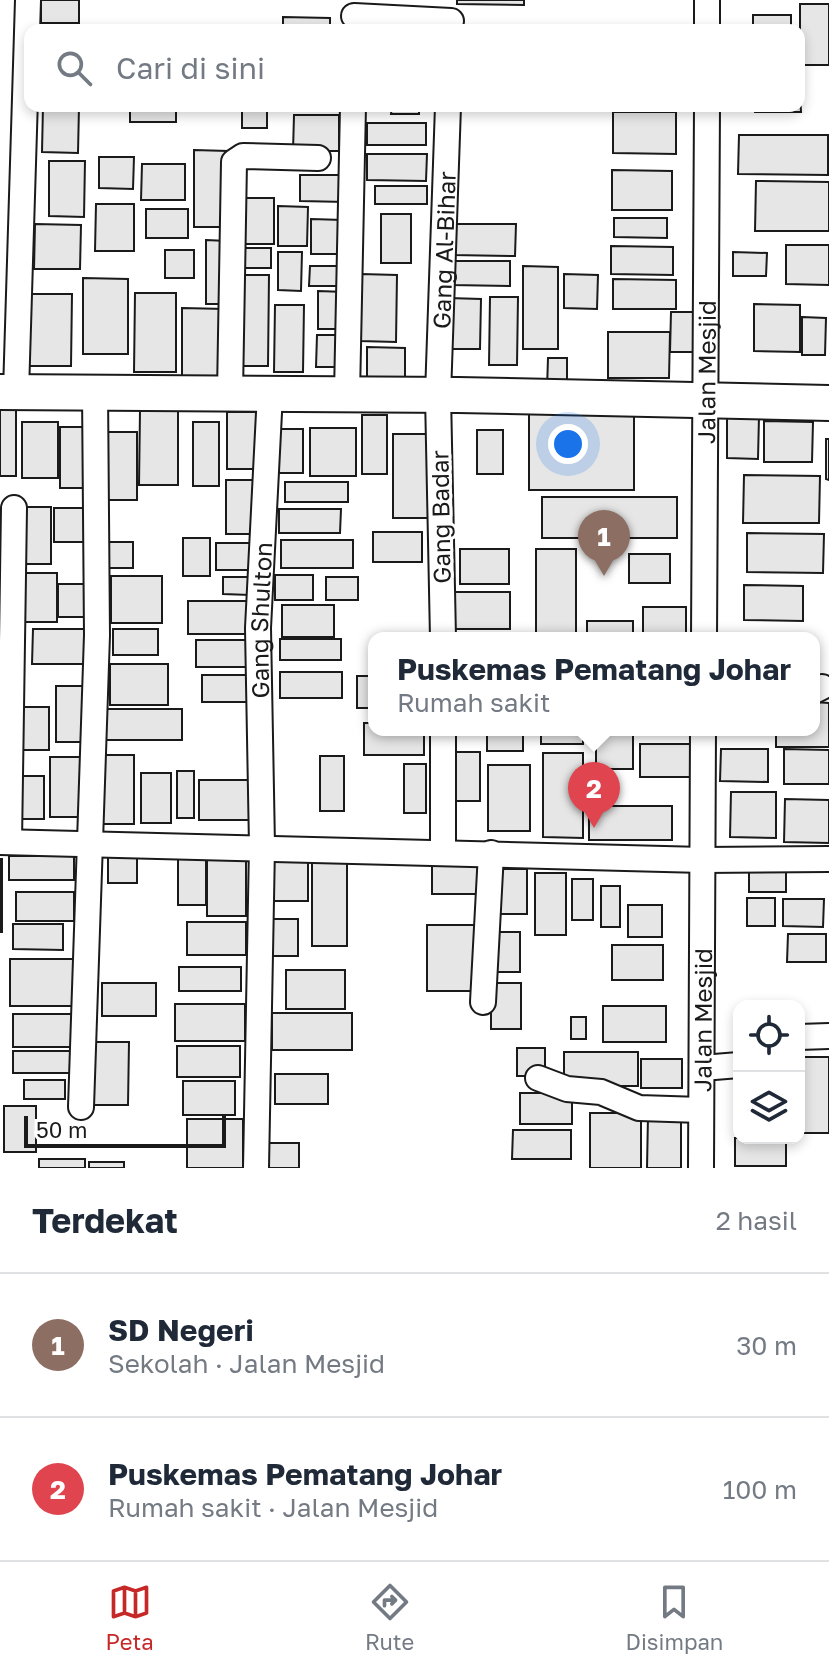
<!DOCTYPE html>
<html lang="id">
<head>
<meta charset="utf-8">
<style>
	:root { --surface:#fff; --page:#f2f2f3; --text:#1f2937; --muted:#747a83; --line:#e0e1e3; --accent:#c62828 }
	body { margin:0; font-family:"Golos Text",sans-serif; background:var(--page); color:var(--text) }
	.controls { position:absolute; right:24px; bottom:24px; display:grid; overflow:hidden; border-radius:16px; box-shadow:0 4px 12px #0003 }
	.controls button { width:72px; height:72px; display:grid; place-items:center; padding:0; border:0; border-bottom:2px solid var(--line); background:var(--surface); color:var(--text); font:40px sans-serif }
	.scale { position:absolute; left:24px; bottom:20px; width:202px; box-sizing:border-box; padding-left:8px; border:4px solid #1a1a1a; border-top:0; font-size:22px; line-height:28px; white-space:nowrap; color:#1a1a1a; -webkit-text-stroke:6px #fff; paint-order:stroke }
	.you { position:absolute; left:568px; top:444px; width:28px; height:28px; margin:-20px; border:6px solid #fff; border-radius:50%; background:#1a73e8; box-shadow:0 0 0 12px #1a73e833 }
	.badge { display:grid; place-items:center; width:52px; height:52px; border-radius:50%; background:var(--accent); color:#fff; font-size:26px; font-weight:700 }
	.pin { position:absolute; translate:-50% -66px; filter:drop-shadow(0 2px 4px #0008) }
	.pin::after { content:''; position:absolute; top:42px; width:28px; height:24px; background:inherit; clip-path:polygon(0 0,100% 0,50% 100%) }
	.popup { position:absolute; left:368px; top:632px; width:452px; height:104px; box-sizing:border-box; display:grid; place-content:center; border-radius:16px; background:var(--surface); filter:drop-shadow(0 2px 6px #0005); font-size:26px; white-space:nowrap; color:var(--muted) }
	.popup b { font-size:30px; color:var(--text) }
	.popup::after { content:''; position:absolute; left:50%; top:100%; margin-left:-16px; border:16px solid transparent; border-top-color:var(--surface) }
	.list { margin:0; padding:0; list-style:none }
	h2 { display:flex; justify-content:space-between; align-items:center; height:104px; margin:0; padding:0 32px; font-size:34px }
	h2 small { font-size:26px; font-weight:400; color:var(--muted) }
	.list li { display:grid; grid-template-columns:52px 1fr auto; gap:24px; align-items:center; box-sizing:border-box; height:144px; padding:0 32px; border-top:2px solid var(--line) }
	.list b { display:block; font-size:30px; white-space:nowrap }
	.list p { margin:0; font-size:26px; white-space:nowrap; color:var(--muted) }
	.list em { font-size:26px; font-style:normal; color:var(--muted) }
	.icon { flex:none; width:44px; height:44px; fill:none; stroke:currentColor; stroke-width:2; stroke-linecap:round; stroke-linejoin:round }
	.map { position:relative; flex:none; width:829px; height:1168px; overflow:hidden }
	.search { position:absolute; background:var(--surface); box-shadow:0 4px 12px #0003; left:24px; right:24px; top:24px; height:88px; display:flex; align-items:center; gap:20px; box-sizing:border-box; padding:0 28px; border-radius:16px; color:var(--muted); font-size:30px }
	.sheet { height:392px; background:var(--surface) }
	nav { display:flex; justify-content:space-around; align-items:center; box-sizing:border-box; height:112px; border-top:2px solid var(--line); background:var(--surface); font-size:22px; color:var(--muted) }
	nav a { display:grid; justify-items:center; gap:4px }
	nav .on { color:var(--accent) }
	.map>svg:first-child { display:block }
	.building { fill:#e6e6e6; stroke:#1a1a1a; stroke-width:2 }
	.lines { fill:none; stroke-linecap:round; stroke-linejoin:round }
	.street-casing { stroke:#1a1a1a; stroke-width:28 }
	.secondary-casing { stroke:#1a1a1a; stroke-width:38 }
	.street { stroke:#fff; stroke-width:24 }
	.secondary { stroke:#fff; stroke-width:34 }
	.labels { text-anchor:middle; dominant-baseline:central; stroke-width:6; stroke-linejoin:round; paint-order:stroke }
	.street-label { font-size:24px; fill:#1a1a1a; stroke:#fff }
</style>
</head>
<body>
<div class="map">
<svg width="829" height="1168" viewBox="0 0 829 1168">
	<rect width="100%" height="100%" fill="#fff"/>
	<g class="building">
		<rect x="41" y="0" width="38" height="23"/>
		<path d="M 457,0 L 524,0 L 524,5 L 457,4 Z"/>
		<rect x="800" y="4" width="29" height="61"/>
		<rect x="753" y="15" width="38" height="15"/>
		<path d="M 283,17 L 330,18 L 330,30 L 283,30 Z"/>
		<path d="M 38,28 L 90,29 L 90,30 L 38,30 Z"/>
		<path d="M 799,77 L 801,112 L 755,112 L 755,106 L 799,106 Z"/>
		<path d="M 43,106 L 79,106 L 78,153 L 42,152 Z"/>
		<rect x="130" y="106" width="46" height="16"/>
		<rect x="242" y="106" width="25" height="22"/>
		<path d="M 392,106 L 419,106 L 419,114 L 391,114 Z"/>
		<path d="M 613,112 L 676,112 L 676,154 L 613,153 Z"/>
		<path d="M 294,115 L 339,115 L 339,151 L 293,151 Z"/>
		<rect x="367" y="123" width="59" height="22"/>
		<path d="M 739,135 L 828,135 L 828,175 L 738,174 Z"/>
		<path d="M 194,150 L 228,151 L 227,227 L 194,227 Z"/>
		<path d="M 367,154 L 427,154 L 426,181 L 367,180 Z"/>
		<path d="M 99,157 L 134,157 L 133,189 L 99,188 Z"/>
		<path d="M 49,161 L 85,161 L 84,217 L 49,216 Z"/>
		<path d="M 142,164 L 185,164 L 185,200 L 141,200 Z"/>
		<path d="M 612,170 L 672,171 L 672,210 L 612,210 Z"/>
		<path d="M 300,175 L 346,175 L 346,202 L 300,201 Z"/>
		<path d="M 756,181 L 829,182 L 829,231 L 755,231 Z"/>
		<rect x="375" y="186" width="52" height="18"/>
		<rect x="240" y="198" width="34" height="46"/>
		<path d="M 96,204 L 134,204 L 134,251 L 95,251 Z"/>
		<path d="M 278,206 L 308,207 L 307,246 L 278,246 Z"/>
		<rect x="146" y="209" width="42" height="29"/>
		<rect x="381" y="214" width="30" height="49"/>
		<path d="M 614,218 L 667,218 L 667,238 L 614,237 Z"/>
		<path d="M 311,219 L 343,220 L 343,254 L 311,254 Z"/>
		<path d="M 35,224 L 81,225 L 80,269 L 34,269 Z"/>
		<path d="M 453,224 L 516,224 L 515,256 L 452,255 Z"/>
		<path d="M 206,240 L 227,241 L 226,304 L 206,304 Z"/>
		<path d="M 786,245 L 829,245 L 829,285 L 786,284 Z"/>
		<path d="M 611,246 L 673,247 L 673,275 L 611,274 Z"/>
		<path d="M 243,248 L 271,248 L 271,268 L 242,268 Z"/>
		<rect x="165" y="250" width="29" height="28"/>
		<path d="M 278,252 L 302,252 L 301,291 L 278,290 Z"/>
		<path d="M 733,252 L 767,253 L 766,276 L 733,276 Z"/>
		<path d="M 452,261 L 510,261 L 510,286 L 451,285 Z"/>
		<path d="M 310,266 L 344,266 L 343,286 L 309,286 Z"/>
		<path d="M 523,266 L 558,267 L 558,349 L 523,349 Z"/>
		<path d="M 361,274 L 397,275 L 396,342 L 360,341 Z"/>
		<path d="M 564,274 L 598,275 L 597,309 L 564,308 Z"/>
		<path d="M 242,275 L 269,275 L 268,366 L 242,366 Z"/>
		<path d="M 83,278 L 128,279 L 128,354 L 83,354 Z"/>
		<path d="M 613,279 L 676,280 L 676,309 L 613,309 Z"/>
		<path d="M 318,291 L 345,292 L 345,329 L 318,329 Z"/>
		<path d="M 135,293 L 176,293 L 176,372 L 134,372 Z"/>
		<path d="M 28,294 L 72,294 L 71,366 L 27,366 Z"/>
		<path d="M 490,297 L 518,297 L 517,365 L 489,365 Z"/>
		<path d="M 448,298 L 481,299 L 480,349 L 448,349 Z"/>
		<path d="M 754,304 L 800,305 L 800,352 L 754,351 Z"/>
		<path d="M 275,305 L 304,305 L 303,372 L 274,372 Z"/>
		<path d="M 182,308 L 225,309 L 224,376 L 182,376 Z"/>
		<path d="M 671,312 L 695,312 L 694,352 L 670,352 Z"/>
		<path d="M 802,317 L 826,318 L 825,355 L 802,355 Z"/>
		<path d="M 608,332 L 670,332 L 669,378 L 608,378 Z"/>
		<path d="M 317,335 L 338,335 L 338,367 L 316,367 Z"/>
		<path d="M 367,347 L 405,348 L 405,378 L 367,377 Z"/>
		<path d="M 548,358 L 567,358 L 567,389 L 547,389 Z"/>
		<rect x="0" y="409" width="16" height="67"/>
		<path d="M 140,411 L 178,411 L 178,485 L 139,485 Z"/>
		<rect x="227" y="412" width="32" height="57"/>
		<rect x="529" y="412" width="105" height="78"/>
		<rect x="362" y="415" width="25" height="59"/>
		<path d="M 727,416 L 759,416 L 758,459 L 727,458 Z"/>
		<path d="M 764,421 L 813,422 L 812,462 L 764,462 Z"/>
		<rect x="22" y="422" width="36" height="56"/>
		<rect x="193" y="422" width="26" height="64"/>
		<rect x="60" y="427" width="29" height="61"/>
		<rect x="310" y="428" width="46" height="48"/>
		<rect x="275" y="429" width="28" height="44"/>
		<rect x="477" y="430" width="26" height="44"/>
		<rect x="104" y="432" width="33" height="68"/>
		<rect x="393" y="434" width="42" height="84"/>
		<path d="M 826,439 L 829,439 L 829,480 L 826,479 Z"/>
		<path d="M 744,475 L 820,476 L 819,523 L 743,523 Z"/>
		<rect x="226" y="480" width="29" height="54"/>
		<rect x="285" y="482" width="63" height="20"/>
		<rect x="542" y="497" width="135" height="41"/>
		<rect x="19" y="507" width="32" height="57"/>
		<rect x="54" y="508" width="37" height="34"/>
		<path d="M 279,509 L 341,509 L 340,533 L 279,533 Z"/>
		<rect x="373" y="532" width="49" height="30"/>
		<path d="M 747,533 L 824,534 L 823,573 L 747,572 Z"/>
		<rect x="183" y="538" width="27" height="38"/>
		<rect x="281" y="540" width="72" height="28"/>
		<rect x="108" y="542" width="25" height="26"/>
		<rect x="216" y="543" width="34" height="27"/>
		<rect x="460" y="549" width="49" height="35"/>
		<rect x="536" y="549" width="40" height="89"/>
		<rect x="629" y="554" width="41" height="29"/>
		<rect x="21" y="573" width="36" height="49"/>
		<rect x="275" y="575" width="38" height="25"/>
		<rect x="111" y="576" width="51" height="47"/>
		<path d="M 223,577 L 250,577 L 250,595 L 223,594 Z"/>
		<rect x="326" y="577" width="32" height="23"/>
		<rect x="58" y="584" width="31" height="33"/>
		<path d="M 744,585 L 803,586 L 803,621 L 744,620 Z"/>
		<rect x="451" y="592" width="59" height="37"/>
		<rect x="188" y="601" width="63" height="33"/>
		<rect x="282" y="605" width="52" height="32"/>
		<rect x="643" y="607" width="43" height="31"/>
		<rect x="587" y="621" width="46" height="17"/>
		<path d="M 33,629 L 89,629 L 89,664 L 32,664 Z"/>
		<rect x="113" y="629" width="45" height="26"/>
		<rect x="457" y="635" width="63" height="3"/>
		<rect x="280" y="639" width="61" height="21"/>
		<rect x="196" y="640" width="54" height="27"/>
		<rect x="110" y="664" width="58" height="41"/>
		<rect x="280" y="672" width="62" height="26"/>
		<rect x="202" y="675" width="50" height="27"/>
		<rect x="357" y="676" width="17" height="32"/>
		<rect x="56" y="686" width="36" height="56"/>
		<path d="M 814,702 L 829,703 L 829,747 L 776,747 L 776,730 L 814,730 Z"/>
		<rect x="11" y="707" width="38" height="43"/>
		<rect x="105" y="709" width="77" height="31"/>
		<path d="M 364,723 L 374,723 L 374,730 L 424,730 L 424,755 L 364,755 Z"/>
		<rect x="487" y="730" width="36" height="21"/>
		<rect x="541" y="730" width="42" height="14"/>
		<rect x="596" y="730" width="37" height="39"/>
		<rect x="638" y="730" width="49" height="3"/>
		<rect x="727" y="730" width="33" height="5"/>
		<rect x="640" y="744" width="53" height="33"/>
		<path d="M 721,749 L 768,749 L 768,782 L 720,781 Z"/>
		<path d="M 784,749 L 829,750 L 829,784 L 784,784 Z"/>
		<rect x="450" y="752" width="30" height="49"/>
		<path d="M 543,753 L 583,753 L 583,838 L 543,837 Z"/>
		<rect x="97" y="755" width="37" height="69"/>
		<rect x="320" y="756" width="24" height="55"/>
		<rect x="50" y="757" width="40" height="60"/>
		<rect x="404" y="764" width="22" height="49"/>
		<rect x="488" y="765" width="42" height="66"/>
		<rect x="177" y="771" width="17" height="47"/>
		<rect x="141" y="773" width="30" height="50"/>
		<rect x="18" y="776" width="26" height="43"/>
		<rect x="199" y="780" width="58" height="40"/>
		<path d="M 731,792 L 776,792 L 776,838 L 730,837 Z"/>
		<path d="M 785,799 L 829,800 L 829,843 L 784,842 Z"/>
		<rect x="589" y="806" width="83" height="34"/>
		<rect x="178" y="851" width="28" height="54"/>
		<rect x="267" y="854" width="41" height="47"/>
		<rect x="9" y="856" width="65" height="24"/>
		<rect x="108" y="857" width="29" height="26"/>
		<rect x="312" y="857" width="35" height="89"/>
		<rect x="432" y="857" width="47" height="37"/>
		<rect x="0" y="859" width="2" height="73"/>
		<rect x="207" y="859" width="39" height="57"/>
		<path d="M 501,869 L 527,869 L 527,914 L 500,914 Z"/>
		<rect x="749" y="870" width="37" height="22"/>
		<rect x="535" y="873" width="31" height="62"/>
		<rect x="572" y="879" width="21" height="41"/>
		<rect x="601" y="886" width="19" height="41"/>
		<rect x="16" y="892" width="58" height="29"/>
		<rect x="747" y="898" width="28" height="28"/>
		<path d="M 783,899 L 824,899 L 823,927 L 783,926 Z"/>
		<rect x="628" y="905" width="34" height="32"/>
		<rect x="265" y="919" width="33" height="37"/>
		<rect x="187" y="922" width="59" height="33"/>
		<path d="M 13,924 L 63,924 L 63,950 L 13,949 Z"/>
		<rect x="427" y="925" width="50" height="66"/>
		<rect x="492" y="932" width="28" height="40"/>
		<path d="M 788,934 L 826,934 L 826,962 L 787,962 Z"/>
		<rect x="612" y="945" width="51" height="35"/>
		<rect x="10" y="959" width="73" height="47"/>
		<rect x="179" y="967" width="62" height="24"/>
		<rect x="286" y="970" width="59" height="39"/>
		<rect x="102" y="983" width="54" height="33"/>
		<rect x="491" y="983" width="30" height="46"/>
		<rect x="175" y="1004" width="70" height="37"/>
		<rect x="603" y="1006" width="63" height="36"/>
		<rect x="272" y="1013" width="80" height="37"/>
		<rect x="13" y="1014" width="67" height="33"/>
		<rect x="571" y="1017" width="15" height="22"/>
		<path d="M 90,1042 L 129,1042 L 128,1105 L 90,1105 Z"/>
		<rect x="177" y="1046" width="63" height="31"/>
		<rect x="517" y="1048" width="28" height="28"/>
		<rect x="13" y="1051" width="68" height="22"/>
		<rect x="564" y="1052" width="74" height="34"/>
		<rect x="799" y="1057" width="30" height="76"/>
		<rect x="641" y="1059" width="41" height="29"/>
		<rect x="275" y="1074" width="53" height="30"/>
		<rect x="24" y="1080" width="41" height="19"/>
		<rect x="183" y="1081" width="52" height="34"/>
		<rect x="520" y="1093" width="52" height="31"/>
		<rect x="4" y="1106" width="32" height="46"/>
		<rect x="590" y="1113" width="51" height="55"/>
		<path d="M 648,1116 L 681,1116 L 681,1168 L 647,1168 Z"/>
		<rect x="187" y="1119" width="56" height="49"/>
		<path d="M 513,1130 L 571,1130 L 571,1159 L 512,1159 Z"/>
		<rect x="735" y="1138" width="51" height="28"/>
		<rect x="266" y="1143" width="33" height="25"/>
		<rect x="39" y="1159" width="46" height="9"/>
		<rect x="89" y="1162" width="35" height="6"/>
	</g>
	<g class="lines">
		<g class="street-casing">
			<g id="street">
				<path d="M 354,16 L 451,21"/>
				<path d="M 707,30 L 707,0"/>
				<path d="M 16,392 L 28,0"/>
				<path d="M 230,393 L 234,162 L 243,156 L 318,158"/>
				<path d="M 347,394 L 353,106"/>
				<path id="s1" d="M 443,638 L 438,395 L 448,106"/>
				<path id="s2" d="M 704,638 L 707,106"/>
				<path d="M 814,691 L 822,687"/>
				<path d="M 443,730 L 443,852"/>
				<path d="M 0,842 L 703,860 L 829,859"/>
				<path d="M 9,842 L 14,508"/>
				<path d="M 483,1002 L 491,853"/>
				<path d="M 799,1037 L 829,1036"/>
				<path d="M 702,1068 L 739,1065"/>
				<path d="M 538,1078 L 567,1089 L 601,1092 L 639,1108 L 701,1110"/>
				<path d="M 81,1107 L 97,635 L 95,391"/>
				<path id="s3" d="M 256,1168 L 262,846 L 258,628 L 270,393"/>
				<path id="s4" d="M 701,1168 L 703,730"/>
			</g>
		</g>
		<g class="secondary-casing">
			<path id="secondary" d="M 0,392 L 458,395 L 829,403"/>
		</g>
		<use href="#street" class="street"/>
		<use href="#secondary" class="secondary"/>
	</g>
	<g class="labels">
		<g class="street-label">
			<text stroke="none"><textPath href="#s1" startOffset="388">Gang Al-Bihar</textPath></text>
			<text stroke="none"><textPath href="#s2" startOffset="266">Jalan Mesjid</textPath></text>
			<text transform="translate(440 517) rotate(-91)">Gang Badar</text>
			<text stroke="none"><textPath href="#s3" startOffset="548">Gang Shulton</textPath></text>
			<text stroke="none"><textPath href="#s4" startOffset="148">Jalan Mesjid</textPath></text>
		</g>
	</g>
</svg>
<div class="controls">
<button><svg class="icon" aria-label="locate" viewBox="0 0 24 24"><circle cx="12" cy="12" r="6"/><path d="M12 2v4M12 18v4M2 12h4M18 12h4"/></svg></button>
<button><svg class="icon" aria-label="layers" viewBox="0 0 24 24"><path d="M12 4l9 5-9 5-9-5zM3 14l9 5 9-5"/></svg></button>
</div>
<div class="scale">50 m</div>
<div class="you"></div>
<div class="pin badge" style="left:604px;top:576px;background:#8d6e63">1</div>
<div class="pin badge" style="left:594px;top:828px;background:#e0444e">2</div>
<div class="popup"><b>Puskemas Pematang Johar</b>Rumah sakit</div>
<div class="search"><svg class="icon" aria-label="search" viewBox="0 0 24 24"><circle cx="10" cy="10" r="6"/><path d="M15 15l6 6"/></svg>Cari di sini</div>
</div>
<section class="sheet">
<h2>Terdekat<small>2 hasil</small></h2>
<ul class="list">
<li><span class="badge" style="background:#8d6e63">1</span><div><b>SD Negeri</b><p>Sekolah · Jalan Mesjid</p></div><em>30 m</em></li>
<li><span class="badge" style="background:#e0444e">2</span><div><b>Puskemas Pematang Johar</b><p>Rumah sakit · Jalan Mesjid</p></div><em>100 m</em></li>
</ul>
</section>
<nav>
<a class="on"><svg class="icon" aria-label="map" viewBox="0 0 24 24"><path d="M3 6l6-2 6 2 6-2v14l-6 2-6-2-6 2zM9 4v14M15 6v14"/></svg>Peta</a>
<a><svg class="icon" aria-label="directions" viewBox="0 0 24 24"><path d="M12 3l9 9-9 9-9-9zM9 14v-3h6M13 9l2 2-2 2"/></svg>Rute</a>
<a><svg class="icon" aria-label="saved" viewBox="0 0 24 24"><path d="M7 4h10v16l-5-4-5 4z"/></svg>Disimpan</a>
</nav>
</body>
</html>
